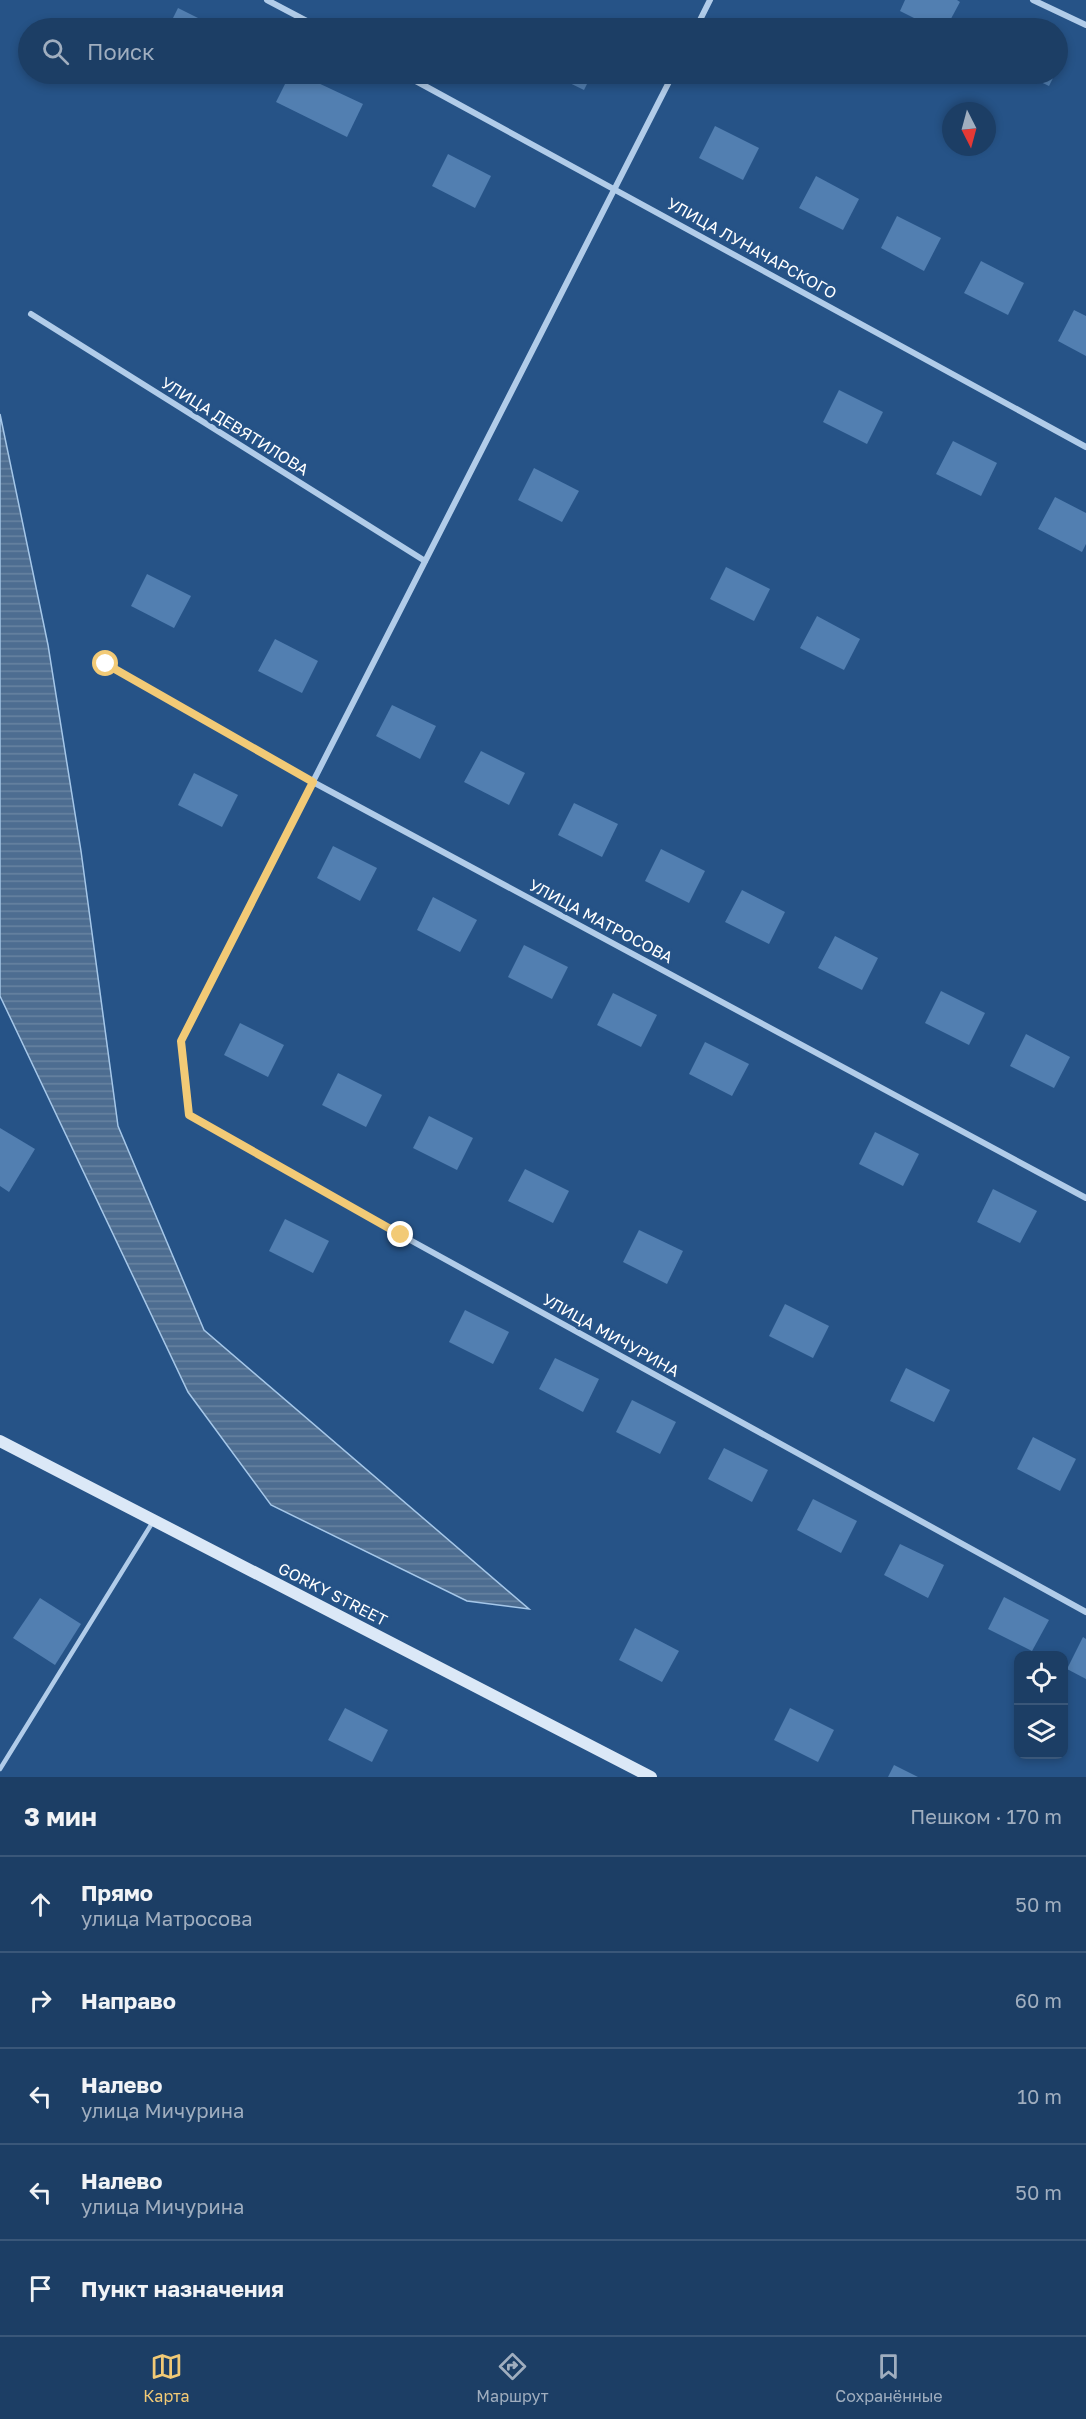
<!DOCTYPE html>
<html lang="ru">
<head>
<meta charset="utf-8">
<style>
	:root { --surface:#1c3e65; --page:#29496e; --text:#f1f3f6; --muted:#a0aebf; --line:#3a5779; --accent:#f2ca76 }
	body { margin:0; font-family:"Golos Text",sans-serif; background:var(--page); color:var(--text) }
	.controls { position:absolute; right:18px; bottom:18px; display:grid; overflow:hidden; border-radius:12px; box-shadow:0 3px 9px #0003 }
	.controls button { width:54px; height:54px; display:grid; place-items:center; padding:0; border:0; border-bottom:2px solid var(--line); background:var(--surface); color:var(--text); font:30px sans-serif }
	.compass { position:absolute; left:942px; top:102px; width:54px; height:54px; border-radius:50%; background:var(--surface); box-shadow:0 3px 9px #0003; rotate:174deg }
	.stop { position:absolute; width:18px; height:18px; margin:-14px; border:4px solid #f2ca76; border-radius:50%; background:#fff }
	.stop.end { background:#f2ca76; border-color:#fff; box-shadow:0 2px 6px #0008 }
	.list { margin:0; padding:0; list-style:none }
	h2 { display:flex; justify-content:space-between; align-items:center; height:78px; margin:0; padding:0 24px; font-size:26px }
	h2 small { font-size:20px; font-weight:400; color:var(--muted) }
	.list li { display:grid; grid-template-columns:39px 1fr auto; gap:18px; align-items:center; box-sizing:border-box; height:96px; padding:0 24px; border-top:2px solid var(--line) }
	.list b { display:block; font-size:22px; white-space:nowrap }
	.list p { margin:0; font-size:20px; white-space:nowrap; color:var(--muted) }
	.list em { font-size:20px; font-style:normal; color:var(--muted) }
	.icon { flex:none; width:33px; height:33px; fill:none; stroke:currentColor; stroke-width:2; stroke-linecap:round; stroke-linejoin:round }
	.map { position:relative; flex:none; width:1086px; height:1777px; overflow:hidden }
	.search { position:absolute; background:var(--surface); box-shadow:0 3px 9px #0003; left:18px; right:18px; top:18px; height:66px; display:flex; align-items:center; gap:15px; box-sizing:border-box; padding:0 21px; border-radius:33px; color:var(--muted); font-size:22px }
	.sheet { height:558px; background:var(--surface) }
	nav { display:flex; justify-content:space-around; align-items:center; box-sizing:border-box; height:84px; border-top:2px solid var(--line); background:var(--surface); font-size:16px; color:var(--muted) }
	nav a { display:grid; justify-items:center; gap:3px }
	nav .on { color:var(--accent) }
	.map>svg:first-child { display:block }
	.water { fill:url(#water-rules); stroke:#a5c7e9; stroke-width:1.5 }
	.building { fill:#527fb1 }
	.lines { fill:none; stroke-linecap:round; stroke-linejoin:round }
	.lane { stroke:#b1cce9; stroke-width:4.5 }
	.street { stroke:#b1cce9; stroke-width:6 }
	.secondary { stroke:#dbe8f7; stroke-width:12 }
	.route { stroke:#f2ca76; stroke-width:8 }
	.labels { text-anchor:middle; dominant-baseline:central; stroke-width:6; stroke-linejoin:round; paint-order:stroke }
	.street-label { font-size:16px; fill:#fff; stroke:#265387 }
</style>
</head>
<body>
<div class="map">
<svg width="1086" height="1777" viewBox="0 0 1086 1777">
	<defs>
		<pattern id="water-rules" width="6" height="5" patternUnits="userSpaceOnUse" patternTransform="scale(1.5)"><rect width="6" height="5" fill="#4d6d91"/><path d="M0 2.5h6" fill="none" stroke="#6883a2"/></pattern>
	</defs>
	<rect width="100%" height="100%" fill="#265387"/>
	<path class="water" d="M 0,414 L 48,645 L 81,851 L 118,1126 L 204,1330 L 529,1609 L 467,1601 L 271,1505 L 188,1392 L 0,996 Z"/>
	<g class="building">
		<path d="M 905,0 L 957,0 L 960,2 L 946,28 L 934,28 L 900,11 Z"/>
		<path d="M 178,8 L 218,28 L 168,28 Z"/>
		<path d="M 1058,50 L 1065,54 L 1058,69 Z"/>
		<path d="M 290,74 L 299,74 L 363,104 L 347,137 L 276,102 Z"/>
		<path d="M 551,74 L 592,74 L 584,90 Z"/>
		<path d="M 1024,74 L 1055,74 L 1049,86 Z"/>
		<path d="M 715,126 L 759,148 L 743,180 L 699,158 Z"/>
		<path d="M 448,154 L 491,176 L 475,208 L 432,186 Z"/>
		<path d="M 816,176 L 859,199 L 843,230 L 799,208 Z"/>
		<path d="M 897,216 L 941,238 L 924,271 L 881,248 Z"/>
		<path d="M 981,261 L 1024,283 L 1008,315 L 964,293 Z"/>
		<path d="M 1074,310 L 1086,316 L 1086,356 L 1058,341 Z"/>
		<path d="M 839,390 L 883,412 L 867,444 L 823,422 Z"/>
		<path d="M 953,441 L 997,463 L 981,496 L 936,474 Z"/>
		<path d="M 534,468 L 579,491 L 562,522 L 518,500 Z"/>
		<path d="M 1055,497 L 1086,513 L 1086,544 L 1082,552 L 1038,529 Z"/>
		<path d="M 726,567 L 770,589 L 754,621 L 710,599 Z"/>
		<path d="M 147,574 L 191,596 L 174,628 L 131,606 Z"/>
		<path d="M 817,616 L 860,639 L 844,670 L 800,648 Z"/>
		<path d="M 275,639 L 318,661 L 302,693 L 258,671 Z"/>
		<path d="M 392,705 L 436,726 L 420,759 L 376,736 Z"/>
		<path d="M 481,751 L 525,773 L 509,805 L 464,782 Z"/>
		<path d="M 194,773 L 238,795 L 222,827 L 178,805 Z"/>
		<path d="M 574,803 L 618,824 L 602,857 L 558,835 Z"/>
		<path d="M 333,846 L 377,868 L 360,901 L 317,878 Z"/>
		<path d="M 661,849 L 705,871 L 689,903 L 645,881 Z"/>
		<path d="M 742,890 L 785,912 L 769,944 L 725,922 Z"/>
		<path d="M 433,897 L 477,920 L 460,952 L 417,930 Z"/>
		<path d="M 835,936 L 878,958 L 862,990 L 818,968 Z"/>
		<path d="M 524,945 L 568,967 L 552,999 L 508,977 Z"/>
		<path d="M 941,991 L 985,1013 L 969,1045 L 925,1023 Z"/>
		<path d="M 613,993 L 657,1015 L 641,1047 L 597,1025 Z"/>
		<path d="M 240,1023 L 284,1045 L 268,1077 L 224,1055 Z"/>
		<path d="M 1026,1034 L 1070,1057 L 1054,1088 L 1010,1066 Z"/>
		<path d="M 705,1042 L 749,1064 L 732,1096 L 689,1074 Z"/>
		<path d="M 338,1073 L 382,1095 L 366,1127 L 322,1105 Z"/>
		<path d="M 429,1116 L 473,1138 L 457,1170 L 413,1148 Z"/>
		<path d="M 0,1128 L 35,1149 L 9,1192 L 0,1186 Z"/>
		<path d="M 875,1132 L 919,1154 L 903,1186 L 859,1164 Z"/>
		<path d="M 525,1169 L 569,1191 L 553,1223 L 508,1201 Z"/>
		<path d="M 993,1189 L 1037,1211 L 1020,1243 L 977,1222 Z"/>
		<path d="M 285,1219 L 329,1241 L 313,1273 L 269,1251 Z"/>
		<path d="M 639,1230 L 683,1251 L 667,1284 L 623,1262 Z"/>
		<path d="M 785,1304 L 829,1326 L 813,1358 L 769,1336 Z"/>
		<path d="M 465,1310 L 509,1332 L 493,1364 L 449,1342 Z"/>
		<path d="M 555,1358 L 599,1379 L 583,1412 L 539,1389 Z"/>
		<path d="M 906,1368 L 950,1390 L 934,1422 L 890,1401 Z"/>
		<path d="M 632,1400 L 676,1422 L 660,1454 L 616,1432 Z"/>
		<path d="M 1033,1437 L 1076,1459 L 1060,1491 L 1017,1469 Z"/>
		<path d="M 724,1448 L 768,1470 L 752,1502 L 708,1479 Z"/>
		<path d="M 813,1499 L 857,1521 L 841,1553 L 797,1530 Z"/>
		<path d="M 900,1544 L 944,1565 L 928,1598 L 884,1575 Z"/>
		<path d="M 1004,1597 L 1049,1620 L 1032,1651 L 988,1629 Z"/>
		<path d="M 40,1598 L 81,1624 L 55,1665 L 13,1638 Z"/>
		<path d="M 635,1628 L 679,1651 L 662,1682 L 619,1660 Z"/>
		<path d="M 1083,1637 L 1086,1639 L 1086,1679 L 1067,1669 Z"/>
		<path d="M 345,1708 L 388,1730 L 372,1762 L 328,1740 Z"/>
		<path d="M 790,1708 L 834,1730 L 818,1762 L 774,1740 Z"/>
		<path d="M 894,1765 L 918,1777 L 888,1777 Z"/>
	</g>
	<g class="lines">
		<path class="lane" d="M 0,1769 L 154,1520"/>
		<g class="street">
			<path d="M 267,0 L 320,28"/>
			<path d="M 1033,0 L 1086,25"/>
			<path d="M 696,28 L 710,0"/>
			<path d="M 403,74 L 1086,447"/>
			<path d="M 673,74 L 181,1041 L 189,1115 L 401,1235 L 1086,1612"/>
			<path d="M 31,314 L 425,561"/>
			<path d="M 106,664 L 313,782 L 1086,1198"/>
		</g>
		<path class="secondary" d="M 0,1441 L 651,1777"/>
	</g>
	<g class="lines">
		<path class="route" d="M 106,664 L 313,782 L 181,1041 L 189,1115 L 401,1235"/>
	</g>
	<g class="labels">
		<g class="street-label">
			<text transform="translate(752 248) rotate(29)">УЛИЦА ЛУНАЧАРСКОГО</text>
			<text transform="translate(235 426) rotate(32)">УЛИЦА ДЕВЯТИЛОВА</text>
			<text transform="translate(601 921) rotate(28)">УЛИЦА МАТРОСОВА</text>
			<text transform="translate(611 1335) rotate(29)">УЛИЦА МИЧУРИНА</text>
			<text transform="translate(333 1594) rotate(27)">GORKY STREET</text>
		</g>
	</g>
</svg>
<div class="controls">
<button><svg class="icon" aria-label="locate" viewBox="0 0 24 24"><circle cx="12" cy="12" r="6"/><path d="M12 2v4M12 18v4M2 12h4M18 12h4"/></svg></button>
<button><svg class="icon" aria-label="layers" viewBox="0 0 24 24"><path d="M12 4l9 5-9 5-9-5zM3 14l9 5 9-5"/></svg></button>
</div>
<svg class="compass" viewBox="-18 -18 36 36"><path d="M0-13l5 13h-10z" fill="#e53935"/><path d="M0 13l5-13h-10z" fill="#a0aebf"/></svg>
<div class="stop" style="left:106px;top:664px"></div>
<div class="stop end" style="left:401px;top:1235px"></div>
<div class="search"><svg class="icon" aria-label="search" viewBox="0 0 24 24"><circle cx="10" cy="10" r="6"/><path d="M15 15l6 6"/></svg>Поиск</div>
</div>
<section class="sheet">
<h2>3 мин<small>Пешком · 170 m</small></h2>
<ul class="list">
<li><svg class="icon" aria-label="ahead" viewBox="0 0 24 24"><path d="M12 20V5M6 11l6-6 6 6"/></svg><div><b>Прямо</b><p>улица Матросова</p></div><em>50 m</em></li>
<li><svg class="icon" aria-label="right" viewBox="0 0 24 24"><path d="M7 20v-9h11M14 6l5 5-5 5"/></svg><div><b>Направо</b></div><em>60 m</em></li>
<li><svg class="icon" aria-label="left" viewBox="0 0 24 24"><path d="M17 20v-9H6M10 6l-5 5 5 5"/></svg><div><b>Налево</b><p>улица Мичурина</p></div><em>10 m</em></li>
<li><svg class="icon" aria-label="left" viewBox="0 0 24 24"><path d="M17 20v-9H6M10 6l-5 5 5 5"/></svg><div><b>Налево</b><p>улица Мичурина</p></div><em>50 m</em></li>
<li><svg class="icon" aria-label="arrive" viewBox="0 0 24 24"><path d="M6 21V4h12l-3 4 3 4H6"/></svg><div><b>Пункт назначения</b></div></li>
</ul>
</section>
<nav>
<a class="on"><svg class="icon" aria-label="map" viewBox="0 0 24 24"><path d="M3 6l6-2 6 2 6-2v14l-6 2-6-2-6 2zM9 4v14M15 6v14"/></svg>Карта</a>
<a><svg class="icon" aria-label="directions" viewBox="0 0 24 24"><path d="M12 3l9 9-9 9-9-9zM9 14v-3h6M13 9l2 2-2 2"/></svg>Маршрут</a>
<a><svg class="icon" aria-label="saved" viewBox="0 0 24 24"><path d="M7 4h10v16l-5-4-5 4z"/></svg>Сохранённые</a>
</nav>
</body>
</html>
